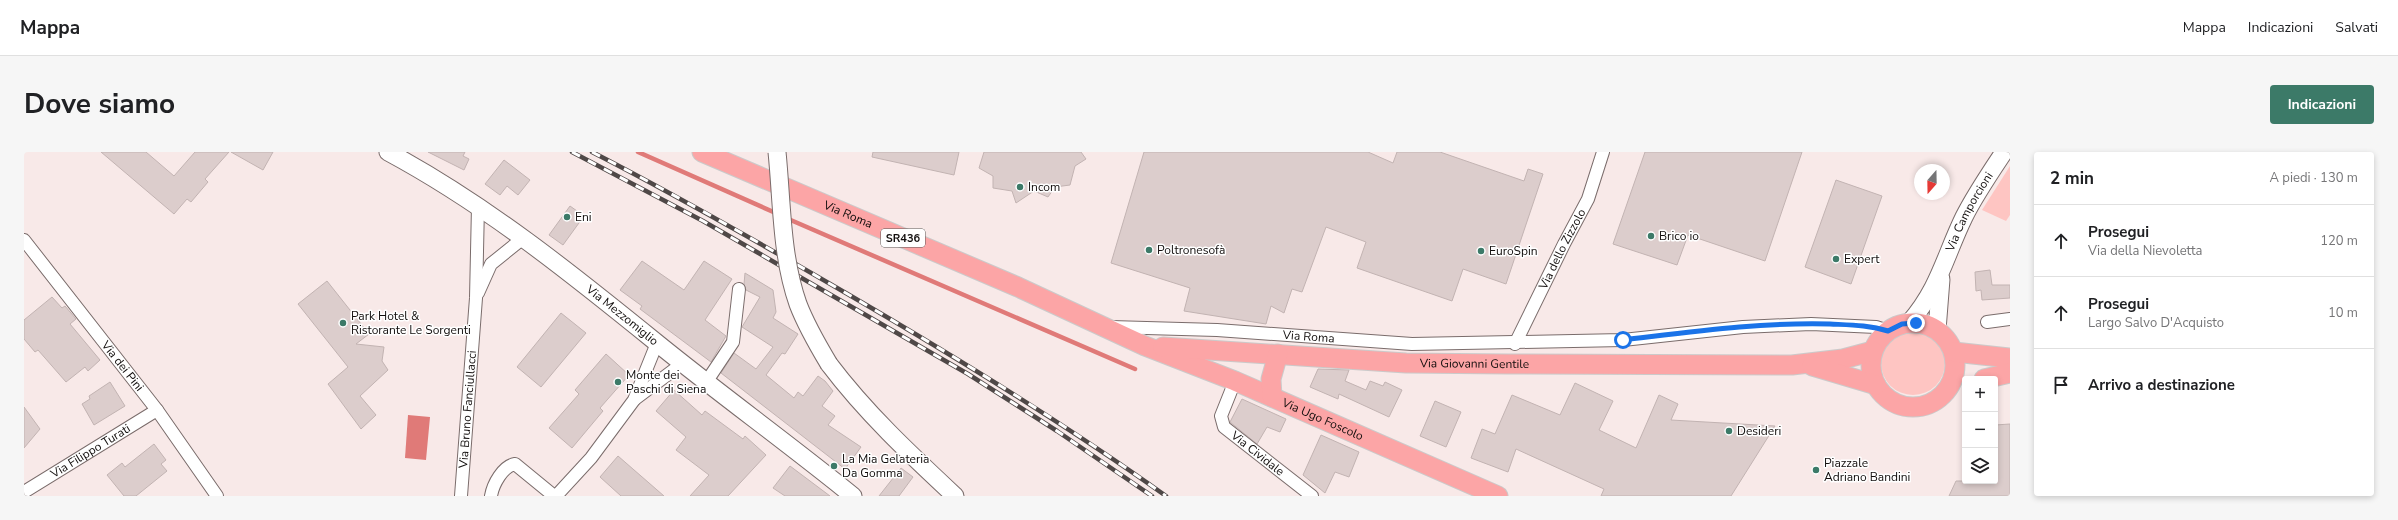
<!DOCTYPE html>
<html lang="it">
<head>
<meta charset="utf-8">
<style>
	:root { --surface:#fff; --page:#f6f6f6; --text:#202124; --muted:#757577; --line:#e0e0e0; --accent:#3c7a68 }
	body { margin:0; font-family:"Nunito Sans",sans-serif; background:var(--page); color:var(--text) }
	.controls { position:absolute; right:12px; bottom:12px; display:grid; overflow:hidden; border-radius:4px; box-shadow:0 2px 6px #0003 }
	.controls button { width:36px; height:36px; display:grid; place-items:center; padding:0; border:0; border-bottom:1px solid var(--line); background:var(--surface); color:var(--text); font:20px sans-serif }
	.compass { position:absolute; left:1890px; top:12px; width:36px; height:36px; border-radius:50%; background:var(--surface); box-shadow:0 2px 6px #0003; rotate:200deg }
	.stop { position:absolute; width:12px; height:12px; margin:-9px; border:3px solid #1a73e8; border-radius:50%; background:#fff }
	.stop.end { background:#1a73e8; border-color:#fff; box-shadow:0 1px 4px #0008 }
	.list { margin:0; padding:0; list-style:none }
	h2 { display:flex; justify-content:space-between; align-items:center; height:52px; margin:0; padding:0 16px; font-size:17px }
	h2 small { font-size:13px; font-weight:400; color:var(--muted) }
	.list li { display:grid; grid-template-columns:26px 1fr auto; gap:12px; align-items:center; box-sizing:border-box; height:72px; padding:0 16px; border-top:1px solid var(--line) }
	.list b { display:block; font-size:15px; white-space:nowrap }
	.list p { margin:0; font-size:13px; white-space:nowrap; color:var(--muted) }
	.list em { font-size:13px; font-style:normal; color:var(--muted) }
	.icon { flex:none; width:22px; height:22px; fill:none; stroke:currentColor; stroke-width:2; stroke-linecap:round; stroke-linejoin:round }
	.map { position:relative; flex:none; width:1986px; height:344px; overflow:hidden; border-radius:4px }
	header { display:flex; align-items:center; gap:24px; box-sizing:border-box; height:56px; padding:0 20px; background:var(--surface); border-bottom:1px solid var(--line) }
	header strong { font-size:19px }
	nav { display:flex; gap:22px; margin-inline-start:auto; font-size:14px }
	.intro { display:flex; align-items:center; justify-content:space-between; box-sizing:border-box; height:96px; padding:0 24px }
	h1 { margin:0; font-size:28px }
	.button { padding:10px 18px; border-radius:4px; background:var(--accent); color:#fff; font-size:14px; font-weight:700 }
	main { display:flex; gap:24px; padding:0 24px }
	aside { flex:1; background:var(--surface); border-radius:4px; box-shadow:0 2px 6px #0003 }
	.map>svg:first-child { display:block }
	.green { fill:#fec5c2 }
	.water { fill:#e07a78 }
	.lines { fill:none; stroke-linecap:round; stroke-linejoin:round }
	.stream { stroke:#e07a78; stroke-width:4.5 }
	.building { fill:#dccdcc; stroke:#c2b3b2 }
	.minor-casing { stroke:#7a6c6b; stroke-width:14 }
	.secondary-casing { stroke:#7a6c6b; stroke-width:19 }
	.primary-casing { stroke:#cbcaca; stroke-width:21 }
	.minor { stroke:#fff; stroke-width:12 }
	.secondary { stroke:#fff; stroke-width:17 }
	.primary { stroke:#fca5a6; stroke-width:19 }
	.rail-casing { stroke:#4f4847; stroke-width:4.5 }
	.rail { stroke:#fff; stroke-width:3; stroke-dasharray:9; stroke-linecap:butt }
	.secondary-bridge-casing { stroke:#7a6c6b; stroke-width:19; stroke-linecap:butt }
	.secondary-bridge { stroke:#fff; stroke-width:17 }
	.route { stroke:#1a73e8; stroke-width:5 }
	.poi-dot { fill:#3c7a68; stroke:#fff; stroke-width:1.5 }
	.labels { text-anchor:middle; dominant-baseline:central; stroke-width:3; stroke-linejoin:round; paint-order:stroke }
	.shield { fill:#fff; stroke:#585655; stroke-width:1 }
	.shield-label { font-size:11px; font-weight:bold; fill:#110d0c }
	.poi-label { font-size:12px; fill:#110d0c; stroke:#fff; text-anchor:start }
	.street-label { font-size:12px; fill:#110d0c; stroke:#fff }
</style>
</head>
<body>
<header>
<strong>Mappa</strong>
<nav><a>Mappa</a><a>Indicazioni</a><a>Salvati</a></nav>
</header>
<div class="intro"><h1>Dove siamo</h1><a class="button">Indicazioni</a></div>
<main>
<div class="map">
<svg width="1986" height="344" viewBox="0 0 1986 344">
	<rect width="100%" height="100%" fill="#f8e9e8"/>
	<g class="green">
		<path d="M 1986,14 L 1986,63 L 1982,69 L 1958,58 Z"/>
		<circle cx="1889" cy="211" r="32"/>
	</g>
	<path class="water" d="M 384,263 L 406,265 L 402,308 L 381,306 Z"/>
	<g class="lines">
		<g class="stream">
			<path d="M 614,0 L 754,62"/>
			<path d="M 762,66 L 1111,217"/>
		</g>
	</g>
	<g class="building">
		<path d="M 77,0 L 122,0 L 150,24 L 171,0 L 205,0 L 181,27 L 184,30 L 167,50 L 163,47 L 150,62 Z"/>
		<path d="M 207,0 L 249,0 L 239,18 Z"/>
		<path d="M 404,0 L 441,0 L 439,4 L 445,7 L 440,18 Z"/>
		<path d="M 849,0 L 935,0 L 930,23 L 848,5 Z"/>
		<path d="M 960,0 L 1057,0 L 1062,7 L 1051,14 L 1046,33 L 1031,35 L 1024,45 L 1010,39 L 992,51 L 988,39 L 969,36 L 969,24 L 955,16 Z"/>
		<path d="M 1120,0 L 1344,0 L 1369,11 L 1373,0 L 1416,0 L 1500,29 L 1504,17 L 1519,22 L 1482,132 L 1439,117 L 1428,149 L 1333,116 L 1342,90 L 1302,75 L 1278,140 L 1268,137 L 1260,161 L 1247,154 L 1242,172 L 1160,159 L 1166,136 L 1087,111 Z"/>
		<path d="M 1621,0 L 1778,0 L 1741,109 L 1664,83 L 1653,113 L 1589,92 Z"/>
		<path d="M 480,8 L 506,28 L 494,43 L 483,34 L 476,43 L 461,32 Z"/>
		<path d="M 1812,28 L 1858,44 L 1827,132 L 1781,115 Z"/>
		<path d="M 546,54 L 560,64 L 539,93 L 525,83 Z"/>
		<path d="M 618,109 L 660,138 L 680,109 L 708,127 L 681,168 L 702,184 L 687,210 L 616,157 L 618,154 L 596,138 Z"/>
		<path d="M 1966,118 L 1968,133 L 1986,133 L 1986,146 L 1958,148 L 1957,138 L 1952,139 L 1951,120 Z"/>
		<path d="M 721,121 L 749,138 L 752,160 L 749,166 L 774,182 L 761,202 L 758,201 L 742,223 L 770,246 L 774,240 L 779,244 L 794,224 L 801,229 L 809,239 L 798,254 L 811,264 L 804,273 L 837,295 L 821,317 L 697,221 L 710,201 L 732,217 L 749,195 L 718,175 L 736,145 L 722,138 L 720,132 Z"/>
		<path d="M 303,129 L 345,182 L 332,192 L 360,195 L 358,209 L 364,218 L 336,244 L 352,263 L 337,277 L 304,232 L 324,215 L 274,152 Z"/>
		<path d="M 28,145 L 38,156 L 41,154 L 52,167 L 46,172 L 76,208 L 64,219 L 61,215 L 42,230 L 14,198 L 11,200 L 0,187 L 0,168 Z"/>
		<path d="M 537,161 L 562,181 L 517,235 L 493,215 Z"/>
		<path d="M 582,202 L 605,223 L 576,256 L 579,259 L 548,296 L 525,276 L 555,242 L 551,238 Z"/>
		<path d="M 1294,217 L 1325,218 L 1321,229 L 1342,238 L 1346,229 L 1359,234 L 1361,230 L 1378,238 L 1365,265 L 1315,242 L 1314,247 L 1286,235 Z"/>
		<path d="M 86,230 L 101,254 L 70,273 L 58,252 L 66,247 L 65,244 Z"/>
		<path d="M 1551,231 L 1589,249 L 1575,278 L 1612,296 L 1635,243 L 1654,252 L 1647,268 L 1751,274 L 1707,344 L 1577,344 L 1580,337 L 1492,297 L 1484,320 L 1447,306 L 1458,277 L 1471,282 L 1488,243 L 1536,263 Z"/>
		<path d="M 650,238 L 678,263 L 681,259 L 719,287 L 721,284 L 742,303 L 704,344 L 666,344 L 685,323 L 652,298 L 662,285 L 632,259 Z"/>
		<path d="M 1218,247 L 1262,267 L 1256,280 L 1243,275 L 1233,292 L 1206,270 Z"/>
		<path d="M 1411,249 L 1437,260 L 1422,295 L 1396,284 Z"/>
		<path d="M 0,255 L 16,277 L 0,296 Z"/>
		<path d="M 1986,272 L 1986,344 L 1925,344 L 1932,329 L 1971,329 L 1971,273 Z"/>
		<path d="M 1297,283 L 1335,300 L 1325,325 L 1311,320 L 1301,341 L 1279,323 Z"/>
		<path d="M 130,292 L 142,308 L 137,312 L 143,319 L 112,344 L 100,344 L 83,323 L 98,311 L 101,315 Z"/>
		<path d="M 594,304 L 640,344 L 597,344 L 576,325 Z"/>
		<path d="M 766,314 L 806,344 L 761,344 L 749,336 Z"/>
		<path d="M 877,316 L 889,325 L 875,344 L 855,344 Z"/>
	</g>
	<g class="lines">
		<g class="minor-casing">
			<g id="minor">
				<path id="s1" d="M 0,88 L 133,258 L 193,344"/>
				<path d="M 454,141 L 467,112 L 498,87"/>
				<path d="M 1963,170 L 1986,167"/>
				<path id="s2" d="M 1087,175 L 1193,178 L 1388,192 L 1599,188 L 1719,175 L 1787,172 L 1852,175 L 1864,179"/>
				<path id="s3" d="M 1491,192 L 1540,92 L 1564,47 L 1579,0"/>
				<path d="M 683,229 L 709,190 L 715,137"/>
				<path id="s4" d="M 1211,229 L 1197,264 L 1200,275 L 1288,344"/>
				<path d="M 611,247 L 659,211"/>
				<path id="s5" d="M 0,340 L 133,258"/>
				<path id="s6" d="M 437,344 L 452,146 L 454,54"/>
				<path d="M 467,344 C 469,332 479,314 491,312 L 530,344"/>
				<path d="M 532,344 L 567,306 L 610,248 L 633,191"/>
			</g>
		</g>
		<g class="secondary-casing">
			<g id="secondary">
				<path id="s7" d="M 364,0 C 461,52 548,122 633,191 C 697,243 765,292 829,344"/>
				<path id="s8" d="M 1885,171 C 1915,137 1921,104 1940,65 C 1951,43 1966,21 1980,0"/>
				<path d="M 1913,178 L 1917,127"/>
				<path d="M 805,212 C 842,261 886,302 931,344"/>
			</g>
		</g>
		<g class="primary-casing">
			<g id="primary">
				<path id="s9" d="M 678,0 L 994,135 L 1121,194 L 1211,229 L 1474,344"/>
				<circle cx="1889" cy="213" r="42"/>
				<path id="s10" d="M 1139,195 L 1382,211 L 1484,212 L 1768,213 L 1819,207 L 1849,199"/>
				<path d="M 1930,200 L 1986,206"/>
				<path d="M 1788,214 L 1852,233"/>
				<path d="M 1960,227 L 1986,221"/>
				<path d="M 1248,245 L 1247,227 L 1254,202"/>
			</g>
		</g>
		<use href="#minor" class="minor"/>
		<use href="#secondary" class="secondary"/>
		<use href="#primary" class="primary"/>
		<g class="rail-casing">
			<g id="rail">
				<path d="M 548,0 L 679,69 L 944,222 L 1033,279 L 1128,344"/>
				<path d="M 568,0 C 656,45 741,94 827,144 C 935,207 1040,271 1142,344"/>
			</g>
		</g>
		<use href="#rail" class="rail"/>
		<g class="secondary-bridge-casing">
			<path id="secondary-bridge" d="M 753,0 C 758,49 757,104 774,152 C 782,173 793,192 805,212"/>
		</g>
		<use href="#secondary-bridge" class="secondary-bridge"/>
	</g>
	<g class="lines">
		<path class="route" d="M 1599,188 C 1667,180 1737,170 1806,172 C 1826,173 1845,173 1864,179 L 1878,172 L 1892,171"/>
	</g>
	<g class="poi-dot">
		<circle cx="996" cy="35" r="4"/>
		<circle cx="543" cy="65" r="4"/>
		<circle cx="1627" cy="84" r="4"/>
		<circle cx="1125" cy="98" r="4"/>
		<circle cx="1457" cy="99" r="4"/>
		<circle cx="1812" cy="107" r="4"/>
		<circle cx="319" cy="171" r="4"/>
		<circle cx="594" cy="230" r="4"/>
		<circle cx="1705" cy="279" r="4"/>
		<circle cx="810" cy="314" r="4"/>
		<circle cx="1792" cy="318" r="4"/>
	</g>
	<g class="labels">
		<rect class="shield" x="857" y="77" width="44" height="18" rx="3"/>
		<g class="shield-label">
			<text x="879" y="86">SR436</text>
		</g>
		<g class="poi-label">
			<text x="1004" y="35">Incom</text>
			<text x="551" y="65">Eni</text>
			<text x="1635" y="84">Brico io</text>
			<text x="1133" y="98">Poltronesofà</text>
			<text x="1465" y="99">EuroSpin</text>
			<text x="1820" y="107">Expert</text>
			<text x="327" y="164">Park Hotel &amp;<tspan x="327" dy="14">Ristorante Le Sorgenti</tspan></text>
			<text x="602" y="223">Monte dei<tspan x="602" dy="14">Paschi di Siena</tspan></text>
			<text x="1713" y="279">Desideri</text>
			<text x="818" y="307">La Mia Gelateria<tspan x="818" dy="14">Da Gomma</tspan></text>
			<text x="1800" y="311">Piazzale<tspan x="1800" dy="14">Adriano Bandini</tspan></text>
		</g>
		<g class="street-label">
			<text stroke="none"><textPath href="#s8" startOffset="127">Via Camporcioni</textPath></text>
			<text stroke="none"><textPath href="#s9" startOffset="159">Via Roma</textPath></text>
			<text stroke="none"><textPath href="#s3" startOffset="106">Via dello Zizzolo</textPath></text>
			<text stroke="none"><textPath href="#s7" startOffset="286">Via Mezzomiglio</textPath></text>
			<text stroke="none"><textPath href="#s2" startOffset="198">Via Roma</textPath></text>
			<text stroke="none"><textPath href="#s10" startOffset="312">Via Giovanni Gentile</textPath></text>
			<text stroke="none"><textPath href="#s1" startOffset="160">Via dei Pini</textPath></text>
			<text stroke="none"><textPath href="#s6" startOffset="87">Via Bruno Fanciullacci</textPath></text>
			<text stroke="none"><textPath href="#s9" startOffset="676">Via Ugo Foscolo</textPath></text>
			<text stroke="none"><textPath href="#s5" startOffset="78">Via Filippo Turati</textPath></text>
			<text stroke="none"><textPath href="#s4" startOffset="92">Via Cividale</textPath></text>
		</g>
	</g>
</svg>
<div class="controls">
<button>+</button>
<button>−</button>
<button><svg class="icon" aria-label="layers" viewBox="0 0 24 24"><path d="M12 4l9 5-9 5-9-5zM3 14l9 5 9-5"/></svg></button>
</div>
<svg class="compass" viewBox="-18 -18 36 36"><path d="M0-13l5 13h-10z" fill="#e53935"/><path d="M0 13l5-13h-10z" fill="#757577"/></svg>
<div class="stop" style="left:1599px;top:188px"></div>
<div class="stop end" style="left:1892px;top:171px"></div>
</div>
<aside>
<h2>2 min<small>A piedi · 130 m</small></h2>
<ul class="list">
<li><svg class="icon" aria-label="ahead" viewBox="0 0 24 24"><path d="M12 20V5M6 11l6-6 6 6"/></svg><div><b>Prosegui</b><p>Via della Nievoletta</p></div><em>120 m</em></li>
<li><svg class="icon" aria-label="ahead" viewBox="0 0 24 24"><path d="M12 20V5M6 11l6-6 6 6"/></svg><div><b>Prosegui</b><p>Largo Salvo D'Acquisto</p></div><em>10 m</em></li>
<li><svg class="icon" aria-label="arrive" viewBox="0 0 24 24"><path d="M6 21V4h12l-3 4 3 4H6"/></svg><div><b>Arrivo a destinazione</b></div></li>
</ul>
</aside>
</main>
</body>
</html>
